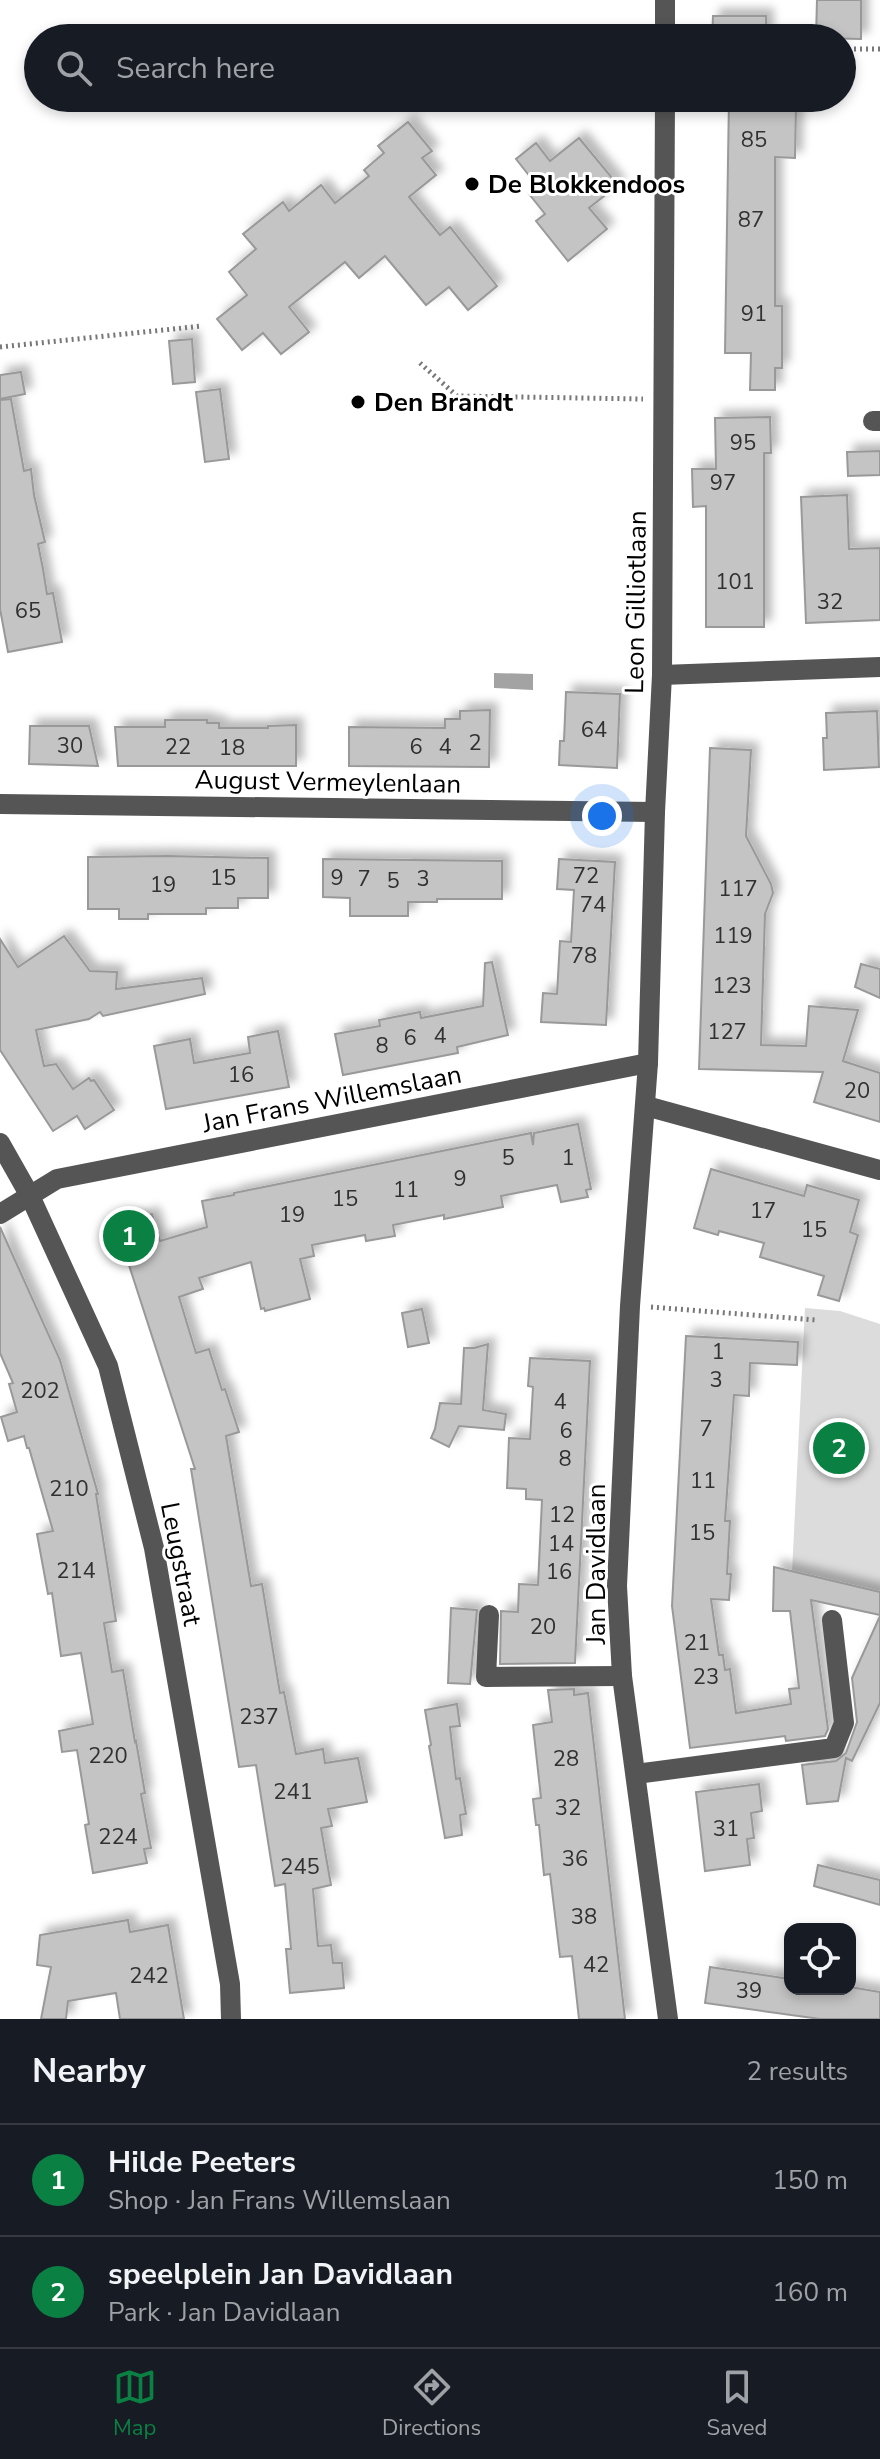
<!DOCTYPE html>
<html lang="en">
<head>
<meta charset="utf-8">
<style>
	:root { --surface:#171b24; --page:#242831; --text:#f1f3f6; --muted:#9ea1a6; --line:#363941; --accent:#0b8043 }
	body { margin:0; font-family:"Nunito Sans",sans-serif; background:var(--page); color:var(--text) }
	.controls { position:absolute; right:24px; bottom:24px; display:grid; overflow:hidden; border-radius:16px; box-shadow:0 4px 12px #0003 }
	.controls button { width:72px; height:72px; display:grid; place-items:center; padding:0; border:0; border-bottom:2px solid var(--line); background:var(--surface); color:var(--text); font:40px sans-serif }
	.you { position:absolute; left:602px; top:816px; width:28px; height:28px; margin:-20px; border:6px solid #fff; border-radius:50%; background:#1a73e8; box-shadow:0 0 0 12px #1a73e833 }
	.badge { display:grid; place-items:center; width:52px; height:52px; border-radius:50%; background:var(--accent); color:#fff; font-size:26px; font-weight:700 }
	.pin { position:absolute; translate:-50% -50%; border:4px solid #fff; box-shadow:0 2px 8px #0006 }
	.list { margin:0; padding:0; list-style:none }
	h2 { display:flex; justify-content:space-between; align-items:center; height:104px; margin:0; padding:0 32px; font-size:34px }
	h2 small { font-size:26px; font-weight:400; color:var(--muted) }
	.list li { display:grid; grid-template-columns:52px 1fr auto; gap:24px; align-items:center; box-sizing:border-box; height:112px; padding:0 32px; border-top:2px solid var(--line) }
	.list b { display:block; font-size:30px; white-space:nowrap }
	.list p { margin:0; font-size:26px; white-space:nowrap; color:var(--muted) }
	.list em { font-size:26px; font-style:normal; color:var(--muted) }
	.icon { flex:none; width:44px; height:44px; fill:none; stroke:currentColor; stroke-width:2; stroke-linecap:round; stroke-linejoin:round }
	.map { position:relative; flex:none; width:880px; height:2019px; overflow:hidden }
	.search { position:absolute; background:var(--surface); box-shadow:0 4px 12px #0003; left:24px; right:24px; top:24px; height:88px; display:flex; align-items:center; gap:20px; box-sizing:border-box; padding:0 28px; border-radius:44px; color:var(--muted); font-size:30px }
	.sheet { height:328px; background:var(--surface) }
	nav { display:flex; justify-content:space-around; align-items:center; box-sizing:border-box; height:112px; border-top:2px solid var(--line); background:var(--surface); font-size:22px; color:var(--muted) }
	nav a { display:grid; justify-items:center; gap:4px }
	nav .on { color:var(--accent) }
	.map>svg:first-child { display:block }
	.green { fill:#dcdcdc }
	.water { fill:#a3a3a3 }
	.building { fill:#c4c4c4; stroke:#999; stroke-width:2; filter:url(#shadow) }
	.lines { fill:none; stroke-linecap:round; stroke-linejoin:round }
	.path { stroke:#777; stroke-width:5; stroke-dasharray:2 4; stroke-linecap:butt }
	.minor { stroke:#555; stroke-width:20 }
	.poi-dot { fill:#000; stroke:#fff; stroke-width:3 }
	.labels { text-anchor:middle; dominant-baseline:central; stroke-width:6; stroke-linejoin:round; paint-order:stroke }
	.number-label { font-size:22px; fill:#313131 }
	.poi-label { font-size:26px; font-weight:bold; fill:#000; stroke:#fff; text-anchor:start }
	.street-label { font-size:26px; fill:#000; stroke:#fff }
</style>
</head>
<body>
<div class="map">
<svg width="880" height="2019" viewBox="0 0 880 2019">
	<defs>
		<filter id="shadow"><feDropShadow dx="7" dy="-7" stdDeviation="4" flood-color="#0004"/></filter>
	</defs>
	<rect width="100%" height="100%" fill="#fff"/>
	<path class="green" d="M 805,1308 L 840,1311 L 880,1324 L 880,1592 L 792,1573 Z"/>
	<path class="water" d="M 494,673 L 533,674 L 533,690 L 494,688 Z"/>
	<g class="building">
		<path d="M 817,0 L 861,0 L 861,39 L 816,38 Z"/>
		<path d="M 713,16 L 766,16 L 766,38 L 712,38 Z"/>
		<path d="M 729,98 L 765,98 L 765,101 L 792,102 L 792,107 L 796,107 L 795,158 L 775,157 L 775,306 L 782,306 L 782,368 L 775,368 L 775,390 L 750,390 L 751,353 L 725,353 Z"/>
		<path d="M 408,122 L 432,151 L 422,158 L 436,175 L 409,197 L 440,235 L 450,227 L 497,286 L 468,310 L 449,287 L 426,305 L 385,256 L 359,278 L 345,262 L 289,307 L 309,332 L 281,354 L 263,333 L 242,350 L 217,319 L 247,295 L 229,272 L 256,249 L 243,234 L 283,202 L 289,211 L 321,185 L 335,203 L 369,176 L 364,170 L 384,153 L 378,146 Z"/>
		<path d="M 579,138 L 618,185 L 589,208 L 607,229 L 568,261 L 536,221 L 545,214 L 529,194 L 538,187 L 516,159 L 536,143 L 550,161 Z"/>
		<path d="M 192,339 L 195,382 L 173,384 L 169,341 Z"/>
		<path d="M 21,372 L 25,394 L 0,399 L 0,375 Z"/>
		<path d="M 220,389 L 229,459 L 205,462 L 196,392 Z"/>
		<path d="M 11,399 L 24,471 L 31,469 L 34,495 L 45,542 L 38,544 L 43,569 L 47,594 L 53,593 L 62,642 L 8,652 L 0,609 L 0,400 Z"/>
		<path d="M 770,417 L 771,453 L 764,453 L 764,627 L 706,627 L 706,506 L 693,507 L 692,469 L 716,469 L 715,418 Z"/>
		<path d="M 880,451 L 880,475 L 848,476 L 847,452 Z"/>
		<path d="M 847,495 L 849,549 L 880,548 L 880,620 L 806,623 L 801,497 Z"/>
		<path d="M 566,692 L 620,694 L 617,768 L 559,765 L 560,741 L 564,741 Z"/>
		<path d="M 490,710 L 489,767 L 349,766 L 349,727 L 445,728 L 445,719 L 460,719 L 460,711 Z"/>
		<path d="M 877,711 L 879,767 L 824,770 L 823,738 L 827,738 L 826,713 Z"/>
		<path d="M 165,720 L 207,720 L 207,723 L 219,723 L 219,728 L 268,728 L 268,726 L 296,725 L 296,766 L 118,766 L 115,727 L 165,727 Z"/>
		<path d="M 30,726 L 89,726 L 98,766 L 29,764 Z"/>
		<path d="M 710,748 L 751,750 L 746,836 L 771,884 L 773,893 L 765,914 L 761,1045 L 806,1046 L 809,1006 L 858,1010 L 843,1061 L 880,1073 L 880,1122 L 814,1102 L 823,1072 L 699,1069 Z"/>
		<path d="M 167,856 L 268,858 L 268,898 L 238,898 L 238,908 L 206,908 L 206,914 L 148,914 L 148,919 L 119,919 L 119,909 L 88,909 L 88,857 Z"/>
		<path d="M 323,859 L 502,861 L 502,899 L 437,899 L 437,902 L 408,902 L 408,916 L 350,916 L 350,898 L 323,897 Z"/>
		<path d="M 559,859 L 615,862 L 606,1025 L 541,1022 L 543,993 L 557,994 L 560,941 L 571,942 L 574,890 L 557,889 Z"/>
		<path d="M 64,936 L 90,971 L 117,972 L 116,989 L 202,978 L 205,994 L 103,1016 L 100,1012 L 89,1019 L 36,1030 L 44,1066 L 56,1064 L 73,1089 L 89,1078 L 91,1081 L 94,1080 L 114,1110 L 85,1129 L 77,1116 L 53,1131 L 0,1050 L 0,939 L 18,967 Z"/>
		<path d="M 492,962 L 508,1035 L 457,1047 L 458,1053 L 343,1075 L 335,1034 L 380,1026 L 379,1020 L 420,1012 L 421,1018 L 483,1006 L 485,963 Z"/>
		<path d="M 861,964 L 880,969 L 880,998 L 855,987 Z"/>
		<path d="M 278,1031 L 289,1087 L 166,1109 L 154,1046 L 190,1039 L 194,1063 L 250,1053 L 248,1037 Z"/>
		<path d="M 578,1124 L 591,1189 L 586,1190 L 588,1197 L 561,1202 L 557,1185 L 501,1196 L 503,1207 L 444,1219 L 444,1215 L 393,1225 L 395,1236 L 366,1241 L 365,1235 L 312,1245 L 314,1256 L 300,1259 L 310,1299 L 265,1311 L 264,1308 L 261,1309 L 251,1262 L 199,1278 L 203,1289 L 179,1297 L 196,1353 L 209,1349 L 222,1390 L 225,1389 L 239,1432 L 226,1436 L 251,1586 L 262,1584 L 280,1693 L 284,1692 L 296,1754 L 323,1749 L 325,1763 L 358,1758 L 367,1802 L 328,1809 L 332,1826 L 321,1828 L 331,1885 L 313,1889 L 318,1946 L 331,1945 L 333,1963 L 342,1963 L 344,1988 L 290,1993 L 286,1949 L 291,1949 L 285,1884 L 275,1886 L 256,1765 L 239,1767 L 191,1469 L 195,1469 L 116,1225 L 152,1214 L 160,1241 L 207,1227 L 202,1201 L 234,1195 L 234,1193 L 531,1133 L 533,1145 L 534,1133 Z"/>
		<path d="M 711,1169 L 804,1196 L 807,1185 L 859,1200 L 850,1232 L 858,1235 L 839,1301 L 818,1295 L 824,1276 L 760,1257 L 764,1243 L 719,1231 L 718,1235 L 694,1228 Z"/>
		<path d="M 0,1227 L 60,1360 L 98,1494 L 96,1494 L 116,1621 L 104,1623 L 112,1672 L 123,1670 L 135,1742 L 136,1741 L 145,1793 L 141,1794 L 151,1848 L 144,1849 L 147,1863 L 93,1873 L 85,1825 L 89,1824 L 77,1750 L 62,1752 L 59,1731 L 93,1724 L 81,1653 L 61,1656 L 52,1593 L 48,1594 L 37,1534 L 53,1531 L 29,1448 L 27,1448 L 24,1436 L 8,1441 L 1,1417 L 17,1412 L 9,1384 L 13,1383 L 0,1353 Z"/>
		<path d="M 422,1309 L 429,1343 L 408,1347 L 402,1313 Z"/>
		<path d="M 686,1336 L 798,1342 L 797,1365 L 750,1363 L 749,1396 L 734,1395 L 725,1521 L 730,1521 L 727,1574 L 731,1574 L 729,1600 L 711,1599 L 719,1655 L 723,1655 L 725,1670 L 730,1669 L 736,1713 L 791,1704 L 789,1689 L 799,1688 L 790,1611 L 773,1611 L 774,1567 L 880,1592 L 880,1615 L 811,1600 L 828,1729 L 825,1736 L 786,1741 L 785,1736 L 690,1748 L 672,1606 Z"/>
		<path d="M 488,1344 L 483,1410 L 506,1414 L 504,1430 L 459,1426 L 449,1447 L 431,1438 L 435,1429 L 440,1403 L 461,1404 L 464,1348 L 474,1348 Z"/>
		<path d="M 530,1358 L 590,1361 L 575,1663 L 500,1664 L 501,1611 L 518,1612 L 519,1584 L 538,1585 L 542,1500 L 526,1499 L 526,1489 L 507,1488 L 509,1438 L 530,1439 L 533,1387 L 528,1386 Z"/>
		<path d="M 451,1608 L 477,1610 L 470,1684 L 448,1683 Z"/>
		<path d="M 880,1616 L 880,1703 L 852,1761 L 846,1758 L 838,1801 L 807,1804 L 802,1765 L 836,1761 L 846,1753 L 857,1722 L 852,1678 Z"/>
		<path d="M 574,1689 L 574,1695 L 588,1693 L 625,2019 L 579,2019 L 572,1956 L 560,1957 L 550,1874 L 544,1875 L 539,1825 L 536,1825 L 533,1799 L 541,1798 L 533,1725 L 552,1722 L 548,1690 Z"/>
		<path d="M 457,1704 L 460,1726 L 450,1727 L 456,1779 L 460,1778 L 466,1814 L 460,1815 L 462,1835 L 445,1838 L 429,1746 L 431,1745 L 425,1710 Z"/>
		<path d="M 759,1784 L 762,1811 L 751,1813 L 754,1838 L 747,1839 L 750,1865 L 705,1871 L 696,1792 Z"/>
		<path d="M 818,1865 L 880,1880 L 880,1905 L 814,1886 Z"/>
		<path d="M 128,1920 L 130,1932 L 168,1925 L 184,2019 L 120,2019 L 116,1993 L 68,2001 L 66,2019 L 41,2019 L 51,1967 L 37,1965 L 40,1935 Z"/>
		<path d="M 710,1967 L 790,1979 L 790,1989 L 850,1989 L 850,1987 L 880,1992 L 880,2019 L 820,2019 L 705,2003 Z"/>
	</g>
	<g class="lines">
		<g class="path">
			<path d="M 842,49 L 880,49"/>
			<path d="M 0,347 L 202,326"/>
			<path d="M 420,363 L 457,396 L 643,399"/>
			<path d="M 651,1307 L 816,1320"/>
		</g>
		<g class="minor">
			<path d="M 665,38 L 665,0"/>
			<path d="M 665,98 L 662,675 L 655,812 L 648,1063 L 630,1306 L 617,1586 L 622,1676 L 668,2019"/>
			<path d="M 873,421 L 880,421"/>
			<path d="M 662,675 L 880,667"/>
			<path d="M 0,804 L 655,812"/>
			<path d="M 646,1106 L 880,1170"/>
			<path d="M 0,1143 L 30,1196 L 108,1366 L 154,1548 L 230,1984 L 231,2019"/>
			<path d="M 0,1214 L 57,1179 L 648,1063"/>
			<path d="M 489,1615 L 486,1677 L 622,1676"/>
			<path d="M 636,1774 L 834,1748 L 844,1723 L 832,1620"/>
		</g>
	</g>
	<g class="poi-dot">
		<circle cx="472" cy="184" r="8"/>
		<circle cx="358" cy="402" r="8"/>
	</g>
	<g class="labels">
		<g class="number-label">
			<text x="754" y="140">85</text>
			<text x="751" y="220">87</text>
			<text x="754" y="314">91</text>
			<text x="743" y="443">95</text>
			<text x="723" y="483">97</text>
			<text x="735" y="582">101</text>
			<text x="830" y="602">32</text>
			<text x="28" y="611">65</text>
			<text x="594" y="730">64</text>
			<text x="475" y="743">2</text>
			<text x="70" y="746">30</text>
			<text x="178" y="747">22</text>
			<text x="416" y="747">6</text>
			<text x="445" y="747">4</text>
			<text x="232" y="748">18</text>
			<text x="586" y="876">72</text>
			<text x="223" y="878">15</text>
			<text x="337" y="878">9</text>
			<text x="364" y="879">7</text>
			<text x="423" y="879">3</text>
			<text x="393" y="881">5</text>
			<text x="163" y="885">19</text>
			<text x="738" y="889">117</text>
			<text x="593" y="905">74</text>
			<text x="733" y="936">119</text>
			<text x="584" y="956">78</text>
			<text x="732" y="986">123</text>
			<text x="727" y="1032">127</text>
			<text x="440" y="1036">4</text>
			<text x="410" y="1038">6</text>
			<text x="382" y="1046">8</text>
			<text x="241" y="1075">16</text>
			<text x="857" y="1091">20</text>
			<text x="508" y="1158">5</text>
			<text x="568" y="1158">1</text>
			<text x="460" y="1179">9</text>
			<text x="406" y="1190">11</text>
			<text x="345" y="1199">15</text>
			<text x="763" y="1211">17</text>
			<text x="292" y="1215">19</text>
			<text x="814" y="1230">15</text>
			<text x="718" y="1352">1</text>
			<text x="716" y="1380">3</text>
			<text x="40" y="1391">202</text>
			<text x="560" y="1402">4</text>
			<text x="706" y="1429">7</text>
			<text x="566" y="1431">6</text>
			<text x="565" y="1459">8</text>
			<text x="703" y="1481">11</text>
			<text x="69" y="1489">210</text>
			<text x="562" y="1515">12</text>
			<text x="702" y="1533">15</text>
			<text x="561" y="1544">14</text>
			<text x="76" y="1571">214</text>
			<text x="559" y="1572">16</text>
			<text x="543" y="1627">20</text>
			<text x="697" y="1643">21</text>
			<text x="706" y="1677">23</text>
			<text x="259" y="1717">237</text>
			<text x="108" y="1756">220</text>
			<text x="566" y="1759">28</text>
			<text x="293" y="1792">241</text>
			<text x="568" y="1808">32</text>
			<text x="726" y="1829">31</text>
			<text x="118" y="1837">224</text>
			<text x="575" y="1859">36</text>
			<text x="300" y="1867">245</text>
			<text x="584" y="1917">38</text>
			<text x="596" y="1965">42</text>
			<text x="149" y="1976">242</text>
			<text x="749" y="1991">39</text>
		</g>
		<g class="poi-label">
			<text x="488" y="184">De Blokkendoos</text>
			<text x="374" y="402">Den Brandt</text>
		</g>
		<g class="street-label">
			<text transform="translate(636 602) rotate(-89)">Leon Gilliotlaan</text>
			<text transform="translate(328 782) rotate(1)">August Vermeylenlaan</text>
			<text transform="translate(332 1099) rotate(-11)">Jan Frans Willemslaan</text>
			<text transform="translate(181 1564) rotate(79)">Leugstraat</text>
			<text transform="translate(596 1564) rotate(-90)">Jan Davidlaan</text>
		</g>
	</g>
</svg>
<div class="controls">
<button><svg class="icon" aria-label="locate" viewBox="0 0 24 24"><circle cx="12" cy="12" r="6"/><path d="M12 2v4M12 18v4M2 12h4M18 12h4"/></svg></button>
</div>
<div class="you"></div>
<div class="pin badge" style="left:129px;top:1236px">1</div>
<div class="pin badge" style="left:839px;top:1448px">2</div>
<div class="search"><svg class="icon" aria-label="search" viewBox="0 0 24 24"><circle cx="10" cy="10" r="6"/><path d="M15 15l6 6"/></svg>Search here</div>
</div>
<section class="sheet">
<h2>Nearby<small>2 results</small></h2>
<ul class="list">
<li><span class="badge">1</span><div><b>Hilde Peeters</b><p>Shop · Jan Frans Willemslaan</p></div><em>150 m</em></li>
<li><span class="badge">2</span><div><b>speelplein Jan Davidlaan</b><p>Park · Jan Davidlaan</p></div><em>160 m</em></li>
</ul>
</section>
<nav>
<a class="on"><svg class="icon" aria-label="map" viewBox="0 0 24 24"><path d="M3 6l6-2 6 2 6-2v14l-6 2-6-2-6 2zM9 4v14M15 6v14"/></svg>Map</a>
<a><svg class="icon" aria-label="directions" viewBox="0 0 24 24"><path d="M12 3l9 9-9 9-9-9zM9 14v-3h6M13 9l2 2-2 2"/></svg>Directions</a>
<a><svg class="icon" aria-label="saved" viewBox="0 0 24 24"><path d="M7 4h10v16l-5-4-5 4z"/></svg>Saved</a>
</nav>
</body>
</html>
